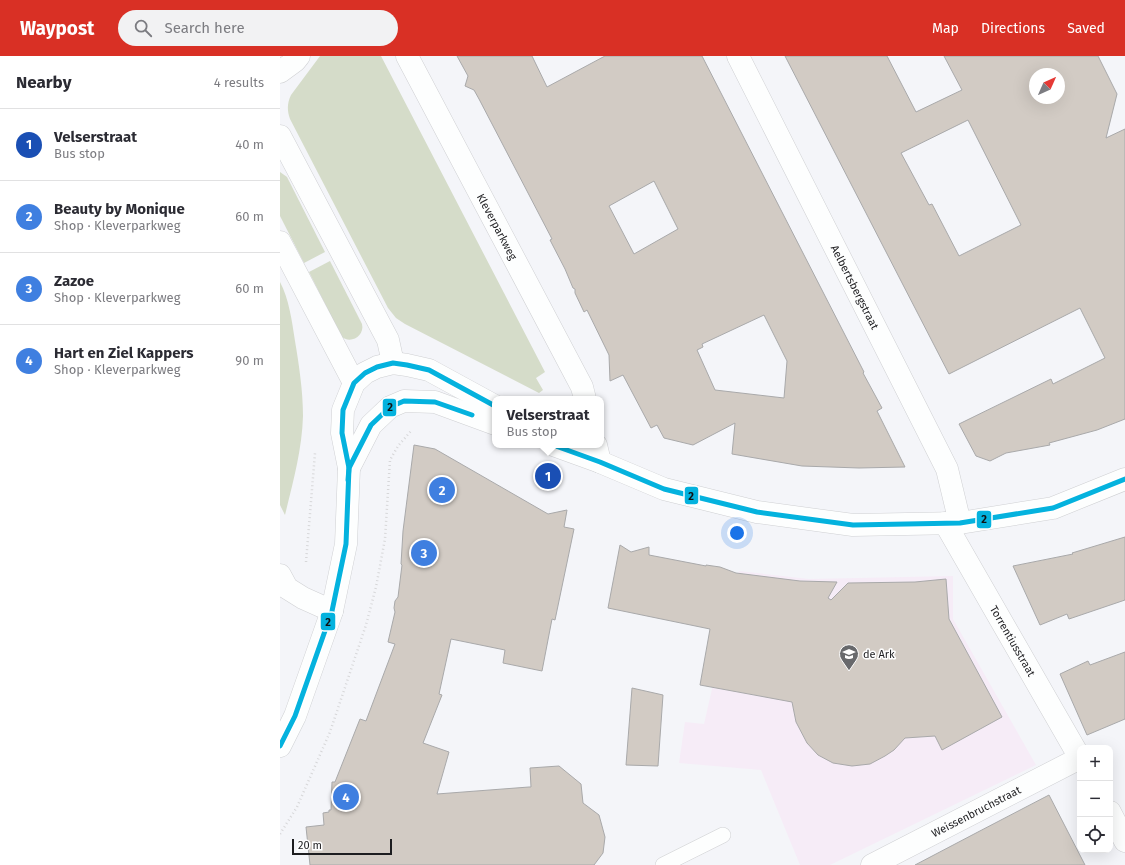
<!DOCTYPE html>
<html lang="en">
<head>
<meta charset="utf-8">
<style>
	:root { --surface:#fff; --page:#f2f2f3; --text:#2b2b33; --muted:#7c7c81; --line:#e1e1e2; --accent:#d93025 }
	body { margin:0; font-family:"Fira Sans",sans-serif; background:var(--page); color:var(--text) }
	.controls { position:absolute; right:12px; bottom:12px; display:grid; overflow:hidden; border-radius:8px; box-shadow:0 4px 16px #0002 }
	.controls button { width:36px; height:36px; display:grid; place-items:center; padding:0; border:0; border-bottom:1px solid var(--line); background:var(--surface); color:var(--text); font:20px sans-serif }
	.compass { position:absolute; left:749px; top:12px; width:36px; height:36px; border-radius:50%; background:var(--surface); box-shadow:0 4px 16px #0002; rotate:45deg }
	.scale { position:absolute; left:12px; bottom:10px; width:100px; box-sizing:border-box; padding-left:4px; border:2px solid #1d1d20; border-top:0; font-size:11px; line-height:14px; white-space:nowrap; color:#1d1d20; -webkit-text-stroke:3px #fff; paint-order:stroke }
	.you { position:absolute; left:457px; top:477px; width:14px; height:14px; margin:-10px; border:3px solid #fff; border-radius:50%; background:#1a73e8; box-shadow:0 0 0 6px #1a73e833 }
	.badge { display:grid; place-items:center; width:26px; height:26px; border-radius:50%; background:var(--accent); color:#fff; font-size:13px; font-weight:700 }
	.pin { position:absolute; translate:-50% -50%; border:2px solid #fff; box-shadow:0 1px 4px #0006 }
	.popup { position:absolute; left:212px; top:340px; width:112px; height:52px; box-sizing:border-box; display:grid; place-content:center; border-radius:8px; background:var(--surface); filter:drop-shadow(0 1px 3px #0005); font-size:13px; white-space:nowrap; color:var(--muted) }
	.popup b { font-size:15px; color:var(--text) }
	.popup::after { content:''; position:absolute; left:50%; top:100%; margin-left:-8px; border:8px solid transparent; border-top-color:var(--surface) }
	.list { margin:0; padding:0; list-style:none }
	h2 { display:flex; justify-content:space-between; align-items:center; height:52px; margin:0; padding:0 16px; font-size:17px }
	h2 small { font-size:13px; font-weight:400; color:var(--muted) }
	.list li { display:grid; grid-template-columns:26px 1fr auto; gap:12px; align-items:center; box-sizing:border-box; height:72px; padding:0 16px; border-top:1px solid var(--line) }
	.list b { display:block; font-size:15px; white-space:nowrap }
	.list p { margin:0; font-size:13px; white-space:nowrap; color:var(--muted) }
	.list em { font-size:13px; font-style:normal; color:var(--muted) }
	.icon { flex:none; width:22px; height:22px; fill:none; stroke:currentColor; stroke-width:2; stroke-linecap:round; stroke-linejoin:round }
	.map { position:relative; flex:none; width:845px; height:809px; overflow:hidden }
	header { display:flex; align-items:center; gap:24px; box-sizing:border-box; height:56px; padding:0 20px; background:var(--accent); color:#fff }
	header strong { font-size:19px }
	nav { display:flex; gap:22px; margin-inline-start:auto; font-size:14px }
	.search { width:280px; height:36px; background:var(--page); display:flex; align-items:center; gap:10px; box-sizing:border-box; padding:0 14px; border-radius:22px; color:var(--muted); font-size:15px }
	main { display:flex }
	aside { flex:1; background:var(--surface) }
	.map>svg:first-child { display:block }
	.education { fill:#f6ecf7 }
	.green { fill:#d5dcc9 }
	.building { fill:#d2cbc4; stroke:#a9a9aa; fill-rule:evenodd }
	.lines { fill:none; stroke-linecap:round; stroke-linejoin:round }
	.service-casing { stroke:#cfd0d3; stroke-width:16 }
	.pedestrian-casing { stroke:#cfd0d3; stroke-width:23 }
	.minor-casing { stroke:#cfd0d3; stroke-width:23 }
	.tertiary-casing { stroke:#cfd0d3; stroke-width:23 }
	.path { stroke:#d7d7d9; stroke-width:2.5; stroke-dasharray:1 3; stroke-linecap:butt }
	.service { stroke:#fdfefe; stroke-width:15 }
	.pedestrian { stroke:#fdfefe; stroke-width:22 }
	.minor { stroke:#fdfefe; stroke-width:22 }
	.tertiary { stroke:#fdfefe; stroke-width:22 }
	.bus-1-casing { stroke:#fff; stroke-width:8 }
	.bus-1 { stroke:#04b2de; stroke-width:5 }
	.labels { text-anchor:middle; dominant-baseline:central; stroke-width:3; stroke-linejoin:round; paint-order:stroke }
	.street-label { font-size:11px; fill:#1d1d20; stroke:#fff }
	.poi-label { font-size:11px; fill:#1d1d20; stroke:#fff; text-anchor:start }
	.line-badge { stroke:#fff; stroke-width:1.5 }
	.pale-badge-label { font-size:11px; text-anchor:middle; font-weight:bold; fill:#111 }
</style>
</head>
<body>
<header>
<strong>Waypost</strong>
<div class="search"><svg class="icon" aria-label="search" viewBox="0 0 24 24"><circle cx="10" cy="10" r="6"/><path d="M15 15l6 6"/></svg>Search here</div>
<nav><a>Map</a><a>Directions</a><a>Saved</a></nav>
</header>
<main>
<aside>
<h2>Nearby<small>4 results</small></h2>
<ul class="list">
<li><span class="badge" style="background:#1a4fb4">1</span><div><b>Velserstraat</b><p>Bus stop</p></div><em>40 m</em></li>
<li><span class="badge" style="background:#3f7fe0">2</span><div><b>Beauty by Monique</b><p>Shop · Kleverparkweg</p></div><em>60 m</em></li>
<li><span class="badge" style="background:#3f7fe0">3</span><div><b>Zazoe</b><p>Shop · Kleverparkweg</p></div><em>60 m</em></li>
<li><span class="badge" style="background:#3f7fe0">4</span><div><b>Hart en Ziel Kappers</b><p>Shop · Kleverparkweg</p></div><em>90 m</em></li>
</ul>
</aside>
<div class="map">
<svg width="845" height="809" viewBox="0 0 845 809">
	<rect width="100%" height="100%" fill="#f4f5f9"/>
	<path class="education" d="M 459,515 L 529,523 L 673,520 L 673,563 L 756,709 L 550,809 L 520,809 L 481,714 L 399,707 L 405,666 L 424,668 Z"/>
	<g class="green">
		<path d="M 40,0 L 101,0 L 265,316 L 256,322 L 263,334 L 259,337 L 125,268 L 116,262 L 108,252 L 10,63 C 7,55 7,47 11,39 Z"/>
		<path d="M 0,116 L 7,121 L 45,196 L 24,207 L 0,160 Z"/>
		<path d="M 50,205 L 82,268 C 85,280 70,289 61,280 L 29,216 Z"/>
		<path d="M 0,226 C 9,243 12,265 15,285 C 19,309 23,335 23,360 C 22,394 13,426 5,459 L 0,449 Z"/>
	</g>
	<g class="building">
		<path d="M 177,0 L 252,0 L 267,31 L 325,0 L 422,0 L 584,316 L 583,317 L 602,352 L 597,355 L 625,411 L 579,412 L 522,410 L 452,398 L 455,367 L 413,389 L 384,382 L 377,369 L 371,372 L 343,319 L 330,325 L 329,299 L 307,254 L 304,256 L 295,237 L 295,233 L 293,232 L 285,213 L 270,184 L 272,183 L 199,43 L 194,34 L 185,30 L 188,20 ZM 374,125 L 398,173 L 354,198 L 329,150 ZM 484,259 L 507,305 L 504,342 L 435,334 L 417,294 L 423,291 L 422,288 Z"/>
		<path d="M 505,0 L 607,0 L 636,56 L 682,34 L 664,0 L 818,0 L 837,38 L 826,82 L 845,73 L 845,363 L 817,374 L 769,387 L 770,389 L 726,397 L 710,405 L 696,400 L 679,368 L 771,323 L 773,328 L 825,302 L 800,252 L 669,318 ZM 755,18 L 779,18 L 779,42 L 755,42 ZM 688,64 L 741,169 L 679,200 L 652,148 L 649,149 L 621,97 Z"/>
		<path d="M 134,389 L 155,393 L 268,458 L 287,454 L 284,471 L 294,473 L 275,564 L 272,563 L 262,615 L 223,607 L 225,594 L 171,583 L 159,638 L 162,639 L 143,687 L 169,696 L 157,738 L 249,731 L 251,731 L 250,712 L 279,710 L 301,728 L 303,747 L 319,759 L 325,781 L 323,797 L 314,809 L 30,809 L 26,771 L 44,769 L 43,757 L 49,756 L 49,754 L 51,754 L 52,726 L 55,726 L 80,663 L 86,665 L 115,588 L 108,586 L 115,556 L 114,552 L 115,545 L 118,541 L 122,509 L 121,508 L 123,475 Z"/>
		<path d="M 845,481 L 845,544 L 789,563 L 787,558 L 760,569 L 733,510 L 793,498 L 792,497 Z"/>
		<path d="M 340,489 L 351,496 L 369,491 L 369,499 L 426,510 L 426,509 L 440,511 L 456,517 L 520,525 L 557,526 L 548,542 L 551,544 L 568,527 L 635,526 L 666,523 L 669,563 L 722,661 L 662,694 L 655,680 L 625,682 L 614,694 L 605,700 L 590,708 L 572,710 L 553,707 L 538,699 L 527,687 L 516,666 L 512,646 L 420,629 L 430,573 L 328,552 Z"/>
		<path d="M 845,596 L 845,663 L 807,679 L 780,618 L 808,605 L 810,609 Z"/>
		<path d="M 352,632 L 383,639 L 378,710 L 346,709 Z"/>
		<path d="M 769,739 L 805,809 L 635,809 L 696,777 Z"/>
	</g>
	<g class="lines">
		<g class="service-casing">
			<path id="service" d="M 383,809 L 443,779"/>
		</g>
		<g class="pedestrian-casing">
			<g id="pedestrian">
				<path id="s1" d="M 592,809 L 800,702"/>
			</g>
		</g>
		<g class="minor-casing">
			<g id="minor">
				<path id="s2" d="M 127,0 L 302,331 L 305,343"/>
				<path id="s3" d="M 458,0 L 667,413 L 680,467"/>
				<path d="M 0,16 L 15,5 L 19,0"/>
				<path d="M 0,80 L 108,284 L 113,307"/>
				<path d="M 0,186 L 74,327"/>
				<path d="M 316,389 L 320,406"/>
				<path id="s4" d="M 665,467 L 800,702"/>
				<path d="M 0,519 L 7,532 L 23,542 L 52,555"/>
				<path d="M 830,756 L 845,785"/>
			</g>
		</g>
		<g class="tertiary-casing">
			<g id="tertiary">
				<path d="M 273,389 L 320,406 L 384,433 L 477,456 L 573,469 L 680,467 L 773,452 L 845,423"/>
				<path d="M 69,412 L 91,369 L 110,351 L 124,345 L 155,346 L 215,368"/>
				<path d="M 0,690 L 15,660 L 52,555 L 66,488 L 69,412 L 62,377 L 63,354 L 74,327 L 85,317 L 97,311 L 113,307 L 127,309 L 149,314 L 215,350"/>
			</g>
		</g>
		<g class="path">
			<path d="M 26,506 L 35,397"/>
			<path d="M 0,778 L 17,751 L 50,676 L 86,569 L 96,531 L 105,483 L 110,404 L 118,390 L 131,375"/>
		</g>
		<use href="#service" class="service"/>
		<use href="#pedestrian" class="pedestrian"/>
		<use href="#minor" class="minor"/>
		<use href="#tertiary" class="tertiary"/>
		<g class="bus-1-casing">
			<g id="bus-1">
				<path d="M 273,389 L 320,406 L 384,433 L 477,456 L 573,469 L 680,467 L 773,452 L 845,423"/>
				<path d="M 68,424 L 69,412 L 91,369 L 110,351 L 124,345 L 155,346 L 192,359"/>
				<path d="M 0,690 L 15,660 L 52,555 L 66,488 L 69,412 L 62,377 L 63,354 L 74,327 L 85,317 L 97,311 L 113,307 L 127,309 L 149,314 L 215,350"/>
			</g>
		</g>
		<use href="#bus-1" class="bus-1"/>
	</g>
	<defs>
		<g id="school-pin" transform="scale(1)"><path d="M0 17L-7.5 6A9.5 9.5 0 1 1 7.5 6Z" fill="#68696c" stroke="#fff"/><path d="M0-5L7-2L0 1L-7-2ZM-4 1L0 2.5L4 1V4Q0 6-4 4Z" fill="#fff"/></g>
	</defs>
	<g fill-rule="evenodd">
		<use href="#school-pin" x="569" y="598"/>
	</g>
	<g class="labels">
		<g class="street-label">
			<text stroke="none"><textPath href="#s2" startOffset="193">Kleverparkweg</textPath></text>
			<text stroke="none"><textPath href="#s3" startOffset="259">Aelbertsbergstraat</textPath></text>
			<text stroke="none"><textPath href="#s4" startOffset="136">Torrentiusstraat</textPath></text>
			<text stroke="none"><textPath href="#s1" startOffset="117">Weissenbruchstraat</textPath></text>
		</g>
		<g class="poi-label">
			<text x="583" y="598">de Ark</text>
		</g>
	</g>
	<g class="line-badge">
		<rect x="102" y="342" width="15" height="19" rx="4" fill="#04b2de"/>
		<rect x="404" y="430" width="15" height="19" rx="4" fill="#04b2de"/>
		<rect x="696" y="454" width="16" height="19" rx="4" fill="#04b2de"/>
		<rect x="40" y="556" width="16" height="19" rx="4" fill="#04b2de"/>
	</g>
	<g class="pale-badge-label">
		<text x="110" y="355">2</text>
		<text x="411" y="444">2</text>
		<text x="704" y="467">2</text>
		<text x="48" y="570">2</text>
	</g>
</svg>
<div class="controls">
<button>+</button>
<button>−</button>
<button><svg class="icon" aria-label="locate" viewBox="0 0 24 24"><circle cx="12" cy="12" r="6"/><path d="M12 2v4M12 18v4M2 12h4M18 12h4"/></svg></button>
</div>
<svg class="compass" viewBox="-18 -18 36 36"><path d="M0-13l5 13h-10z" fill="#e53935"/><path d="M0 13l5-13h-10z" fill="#7c7c81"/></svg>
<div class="scale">20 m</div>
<div class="you"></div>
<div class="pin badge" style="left:268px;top:420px;background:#1a4fb4">1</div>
<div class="popup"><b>Velserstraat</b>Bus stop</div>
<div class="pin badge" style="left:162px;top:434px;background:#3f7fe0">2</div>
<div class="pin badge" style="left:144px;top:497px;background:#3f7fe0">3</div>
<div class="pin badge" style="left:66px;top:741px;background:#3f7fe0">4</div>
</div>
</main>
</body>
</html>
